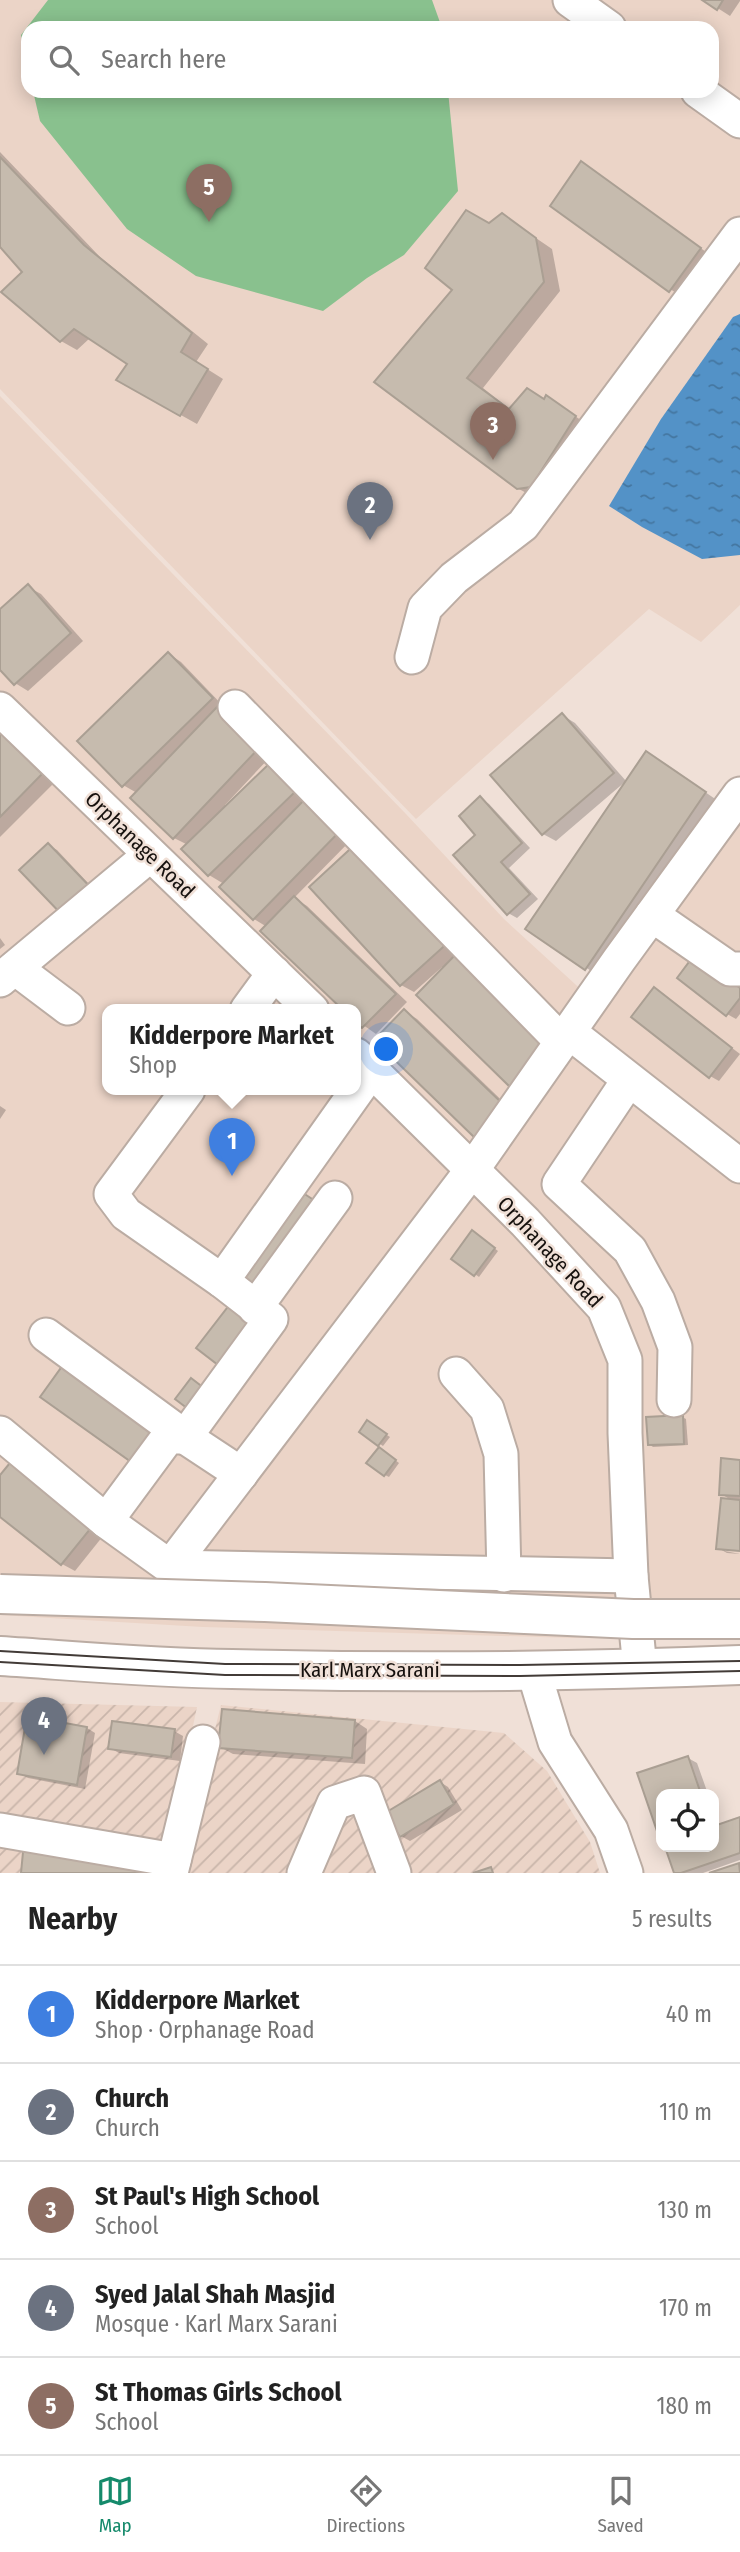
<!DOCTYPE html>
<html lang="en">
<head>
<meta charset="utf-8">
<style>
	:root { --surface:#fff; --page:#f6f6f6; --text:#222; --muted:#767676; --line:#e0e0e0; --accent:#158a6b }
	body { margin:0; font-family:"Fira Sans Condensed",sans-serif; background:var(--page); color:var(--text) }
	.controls { position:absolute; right:21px; bottom:21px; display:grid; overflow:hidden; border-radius:14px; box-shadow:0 4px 18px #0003 }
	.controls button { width:63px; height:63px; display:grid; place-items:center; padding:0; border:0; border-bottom:2px solid var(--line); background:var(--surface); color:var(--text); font:35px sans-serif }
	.you { position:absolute; left:387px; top:1050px; width:24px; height:24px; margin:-18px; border:5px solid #fff; border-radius:50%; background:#1a73e8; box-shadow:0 0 0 10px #1a73e833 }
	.badge { display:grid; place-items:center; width:46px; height:46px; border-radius:50%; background:var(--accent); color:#fff; font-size:23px; font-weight:700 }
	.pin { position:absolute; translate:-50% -58px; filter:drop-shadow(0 2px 4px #0008) }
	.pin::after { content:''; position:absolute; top:37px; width:24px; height:21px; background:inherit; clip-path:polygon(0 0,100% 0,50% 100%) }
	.popup { position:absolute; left:102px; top:1004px; width:259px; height:91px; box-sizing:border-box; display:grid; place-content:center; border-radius:14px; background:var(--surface); filter:drop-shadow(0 2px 5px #0005); font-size:23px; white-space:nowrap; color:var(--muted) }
	.popup b { font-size:26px; color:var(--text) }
	.popup::after { content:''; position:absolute; left:50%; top:100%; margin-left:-14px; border:14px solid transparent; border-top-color:var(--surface) }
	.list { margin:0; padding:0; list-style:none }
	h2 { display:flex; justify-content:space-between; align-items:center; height:91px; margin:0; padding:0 28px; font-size:30px }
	h2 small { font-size:23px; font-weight:400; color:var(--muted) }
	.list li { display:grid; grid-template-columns:46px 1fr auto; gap:21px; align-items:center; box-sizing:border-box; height:98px; padding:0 28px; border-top:2px solid var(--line) }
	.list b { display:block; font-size:26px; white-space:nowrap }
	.list p { margin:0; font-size:23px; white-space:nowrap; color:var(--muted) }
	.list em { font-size:23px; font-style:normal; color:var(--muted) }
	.icon { flex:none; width:38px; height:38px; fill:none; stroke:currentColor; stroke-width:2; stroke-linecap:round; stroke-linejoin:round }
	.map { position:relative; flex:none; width:740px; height:1873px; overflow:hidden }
	.search { position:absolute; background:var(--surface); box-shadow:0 4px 18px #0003; left:21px; right:21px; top:21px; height:77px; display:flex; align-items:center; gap:18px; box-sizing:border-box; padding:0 24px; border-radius:21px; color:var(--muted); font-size:26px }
	.sheet { height:581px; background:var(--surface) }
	nav { display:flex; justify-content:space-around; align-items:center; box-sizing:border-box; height:98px; border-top:2px solid var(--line); background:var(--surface); font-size:19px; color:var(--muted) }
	nav a { display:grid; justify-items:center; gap:4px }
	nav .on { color:var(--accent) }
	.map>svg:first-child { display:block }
	.built { fill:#ebd4c7 }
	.industrial { fill:url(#industrial-furrows) }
	.green { fill:#89c18e }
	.water { fill:url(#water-ripples) }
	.shadow { fill:#0003 }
	.building { fill:#c6bbae; stroke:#aa9f93; stroke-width:2 }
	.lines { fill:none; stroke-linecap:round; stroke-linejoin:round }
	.minor-casing { stroke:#bbaca3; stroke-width:37 }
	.major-casing { stroke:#bbaca3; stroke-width:42 }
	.minor { stroke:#fff; stroke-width:33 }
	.major { stroke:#fff; stroke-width:38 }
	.tram { stroke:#423b37; stroke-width:2 }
	.major-bridge-casing { stroke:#bbaca3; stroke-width:42; stroke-linecap:butt }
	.major-bridge { stroke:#fff; stroke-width:38 }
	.labels { text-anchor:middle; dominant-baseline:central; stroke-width:5; stroke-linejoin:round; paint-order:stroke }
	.street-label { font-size:21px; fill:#16110e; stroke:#f0e0d7 }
</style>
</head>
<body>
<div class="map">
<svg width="740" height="1873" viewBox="0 0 740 1873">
	<defs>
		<pattern id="industrial-furrows" width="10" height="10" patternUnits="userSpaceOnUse" patternTransform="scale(1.75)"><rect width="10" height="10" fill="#ebd4c7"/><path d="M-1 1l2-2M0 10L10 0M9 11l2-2" fill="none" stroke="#c9b5aa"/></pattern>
		<pattern id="water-ripples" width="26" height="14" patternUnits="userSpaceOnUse" patternTransform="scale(1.75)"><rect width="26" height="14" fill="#5392c7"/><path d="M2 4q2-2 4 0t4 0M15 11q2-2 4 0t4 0" fill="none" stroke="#4476a0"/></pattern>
	</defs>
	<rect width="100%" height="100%" fill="#f0e0d7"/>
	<g class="built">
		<path d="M 0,0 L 555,0 L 594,28 L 28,28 L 28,91 L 682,91 L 740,132 L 740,605 L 701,642 L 649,609 L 416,819 L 0,389 Z"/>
		<path d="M 581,0 L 740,0 L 740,110 L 712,91 L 712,28 L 621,28 Z"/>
		<path d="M 0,396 L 406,814 L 504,919 L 587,995 L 472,1160 L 356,1048 L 356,1010 L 317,1010 L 0,702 Z"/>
		<path d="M 0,720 L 300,1010 L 108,1010 L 108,1090 L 356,1090 L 356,1067 L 454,1167 L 571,1046 L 740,1172 L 740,1638 L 573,1638 L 203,1627 L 0,1615 Z"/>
		<path d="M 740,805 L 740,1168 L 575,1029 Z"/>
	</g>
	<g class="industrial">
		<path d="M 0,1702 L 197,1707 L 162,1873 L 0,1873 Z"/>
		<path d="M 221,1705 L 504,1733 L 547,1771 L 590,1842 L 600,1873 L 179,1873 Z"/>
	</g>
	<g class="green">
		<path d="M 48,0 L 432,0 L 442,28 L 28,28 L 28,68 L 21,35 Z"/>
		<path d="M 33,91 L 448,91 L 458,191 L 404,255 L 367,278 L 323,311 L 196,276 L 127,229 L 40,121 Z"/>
	</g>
	<path class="water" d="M 740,314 L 740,555 L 702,559 L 642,527 L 609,506 L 661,419 L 733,317 Z"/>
	<g class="shadow">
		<path d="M 705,0 L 740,0 L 740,1 L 730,16 Z"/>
		<path d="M 0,152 L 100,257 L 208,344 L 196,362 L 223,379 L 197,424 L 118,380 L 130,364 L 90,338 L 77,350 L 61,341 L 24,273 L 0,245 Z"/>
		<path d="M 594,171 L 713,257 L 683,298 L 552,205 Z"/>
		<path d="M 502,215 L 552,249 L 560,291 L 483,388 L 511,410 L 545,400 L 547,397 L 591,427 L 534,497 L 517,488 L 376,382 L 454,289 L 489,225 Z"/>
		<path d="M 28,587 L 41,594 L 83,641 L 28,691 L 15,683 L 0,667 L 0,612 Z"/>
		<path d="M 169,654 L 181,662 L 271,756 L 225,805 L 227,807 L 272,764 L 356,835 L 294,898 L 307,906 L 407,1002 L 376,1034 L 356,1020 L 356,1010 L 267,927 L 254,919 L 224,884 L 209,875 L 188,845 L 174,838 L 137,793 L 123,785 Z"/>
		<path d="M 562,715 L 575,723 L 626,781 L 556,841 L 543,834 Z"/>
		<path d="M 0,729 L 54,783 L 0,837 Z"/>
		<path d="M 663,763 L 721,803 L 602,978 L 527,929 Z"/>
		<path d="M 481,799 L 489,804 L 530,848 L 509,868 L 538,899 L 517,918 L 508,913 Z"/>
		<path d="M 48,845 L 57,850 L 103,899 L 76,923 Z"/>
		<path d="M 312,887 L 464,947 L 444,969 L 442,967 L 414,992 L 401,985 Z"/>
		<path d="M 0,938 L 5,945 L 0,949 Z"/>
		<path d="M 740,988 L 740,1014 L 736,1019 L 727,1014 Z"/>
		<path d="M 655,989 L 740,1054 L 719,1081 L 710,1076 Z"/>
		<path d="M 404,1011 L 417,1019 L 517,1115 L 377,1040 Z"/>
		<path d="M 0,1106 L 6,1110 L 0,1119 Z"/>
		<path d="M 476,1234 L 498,1251 L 479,1277 L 453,1258 Z"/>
		<path d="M 682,1417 L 686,1419 L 688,1445 L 653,1447 L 649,1444 Z"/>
		<path d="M 367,1422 L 390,1437 L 383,1446 L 361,1431 Z"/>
		<path d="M 383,1451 L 399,1463 L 389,1477 L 385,1475 Z"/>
		<path d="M 740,1461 L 740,1549 L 725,1548 L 725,1551 L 740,1554 L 727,1553 L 718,1548 L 733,1501 L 721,1494 Z"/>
		<path d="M 0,1478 L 107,1531 L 75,1571 L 62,1564 L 0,1515 Z"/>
		<path d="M 355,1721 L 367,1729 L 365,1764 L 233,1754 L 220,1747 Z"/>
		<path d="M 87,1728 L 95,1733 L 85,1789 L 28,1778 L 19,1773 Z"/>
		<path d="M 174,1731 L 183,1736 L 180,1761 L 119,1753 L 110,1748 Z"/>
		<path d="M 688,1758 L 697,1763 L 708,1794 L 661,1794 L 661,1831 L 639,1774 Z"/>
		<path d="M 440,1782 L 448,1787 L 462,1810 L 410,1841 L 401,1836 Z"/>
		<path d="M 740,1819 L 740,1860 L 703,1873 L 676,1873 L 667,1847 L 714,1847 L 714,1828 Z"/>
	</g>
	<g class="building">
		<path d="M 702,0 L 723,0 L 717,10 Z"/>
		<path d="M 0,157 L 84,245 L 192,333 L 181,352 L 208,369 L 180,416 L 116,380 L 127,364 L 74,329 L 60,342 L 1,292 L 22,272 L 0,247 Z"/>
		<path d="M 581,161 L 701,248 L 669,292 L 550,206 Z"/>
		<path d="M 466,210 L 489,223 L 502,213 L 536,238 L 544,282 L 467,378 L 509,409 L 527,388 L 544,399 L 546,395 L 576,416 L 531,487 L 517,489 L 374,382 L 452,290 L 425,268 Z"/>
		<path d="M 28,584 L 71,633 L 14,685 L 0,670 L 0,609 Z"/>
		<path d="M 168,652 L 213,698 L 122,787 L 77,741 Z"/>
		<path d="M 217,707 L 259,748 L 173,839 L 130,798 Z"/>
		<path d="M 562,713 L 614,773 L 542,835 L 490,775 Z"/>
		<path d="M 0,732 L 42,774 L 0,817 Z"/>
		<path d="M 646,751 L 706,792 L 585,970 L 525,929 Z"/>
		<path d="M 272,761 L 298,789 L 208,876 L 181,849 Z"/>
		<path d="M 310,794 L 344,827 L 253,920 L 219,887 Z"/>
		<path d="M 480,796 L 522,843 L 501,862 L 530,894 L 507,915 L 453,855 L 475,835 L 459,816 Z"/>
		<path d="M 361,839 L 452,939 L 400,986 L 309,887 Z"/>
		<path d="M 48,843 L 96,893 L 67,920 L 19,870 Z"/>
		<path d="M 294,896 L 396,994 L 362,1028 L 356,1023 L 356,1010 L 343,1010 L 260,931 Z"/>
		<path d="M 461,949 L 557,1043 L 511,1088 L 416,995 Z"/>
		<path d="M 695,954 L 740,988 L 740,998 L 726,1016 L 677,978 Z"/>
		<path d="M 654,987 L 732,1048 L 709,1078 L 631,1017 Z"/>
		<path d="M 404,1009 L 506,1107 L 475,1138 L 374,1040 Z"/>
		<path d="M 303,1193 L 323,1206 L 263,1292 L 244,1278 Z"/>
		<path d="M 472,1230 L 495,1248 L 474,1276 L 451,1259 Z"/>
		<path d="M 234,1299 L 260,1318 L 222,1368 L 196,1348 Z"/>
		<path d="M 63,1365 L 157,1431 L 134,1464 L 40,1397 Z"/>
		<path d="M 191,1378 L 209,1392 L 192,1412 L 175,1399 Z"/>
		<path d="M 683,1415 L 684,1444 L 648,1445 L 646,1417 Z"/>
		<path d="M 367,1420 L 387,1434 L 378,1446 L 359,1432 Z"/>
		<path d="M 379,1447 L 396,1460 L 384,1476 L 366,1463 Z"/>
		<path d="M 14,1458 L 95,1523 L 61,1565 L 0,1517 L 0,1475 Z"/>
		<path d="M 721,1458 L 740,1460 L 740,1496 L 719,1495 Z"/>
		<path d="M 721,1498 L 740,1500 L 740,1551 L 716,1549 Z"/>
		<path d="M 222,1709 L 355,1720 L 352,1758 L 218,1748 Z"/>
		<path d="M 27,1716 L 87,1727 L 77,1785 L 17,1774 Z"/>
		<path d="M 112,1721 L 175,1729 L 171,1757 L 108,1749 Z"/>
		<path d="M 688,1756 L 701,1794 L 661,1794 L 661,1829 L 657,1831 L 637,1773 Z"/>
		<path d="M 440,1780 L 454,1804 L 400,1837 L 385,1813 Z"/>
		<path d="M 740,1817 L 740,1853 L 681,1873 L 674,1873 L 665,1847 L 714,1847 L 714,1826 Z"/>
		<path d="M 24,1842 L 152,1862 L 150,1873 L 21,1873 Z"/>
		<path d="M 739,1863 L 740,1873 L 709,1873 Z"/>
		<path d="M 491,1867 L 493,1873 L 473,1873 Z"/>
	</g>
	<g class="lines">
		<g class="minor-casing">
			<g id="minor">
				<path d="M 570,0 L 609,28"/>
				<path d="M 698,91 L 740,121"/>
				<path d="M 412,657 L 425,608 L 454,578 L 523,525 L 740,234"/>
				<path d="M 235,707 L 562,1042"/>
				<path d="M 0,709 L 312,1010"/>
				<path d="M 652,915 L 730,969 L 740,969"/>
				<path d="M 15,968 L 68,1008"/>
				<path d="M 0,980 L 150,855"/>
				<path d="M 247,1010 L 274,973"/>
				<path d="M 569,1032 L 740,1166"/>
				<path d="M 356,1055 L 525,1222 L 604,1308 L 625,1360 L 625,1433 L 631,1576 L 640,1669"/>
				<path d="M 628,1081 L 559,1184 L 630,1250 L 658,1301 L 675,1347 L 674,1400"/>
				<path d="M 222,1281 L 371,1071"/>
				<path d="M 255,1308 L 335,1198"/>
				<path d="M 46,1335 L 185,1437 L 241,1474"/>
				<path d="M 456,1374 L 487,1409 L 501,1454 L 504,1575"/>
				<path d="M 0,1433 L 106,1521 L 170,1567 L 472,1170 L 619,960 L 740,794"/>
				<path d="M 106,1521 L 168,1437 L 185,1437 L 271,1319 L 222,1281 L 126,1214 L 111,1194 L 188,1090"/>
				<path d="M 170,1567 L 631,1576"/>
				<path d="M 533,1669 L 555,1742 L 611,1830 L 626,1873"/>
				<path d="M 0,1830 L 174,1860"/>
				<path d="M 171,1873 L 203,1742"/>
				<path d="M 304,1873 L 334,1803 L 364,1793 L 394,1873"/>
			</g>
		</g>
		<g class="major-casing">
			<path id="major" d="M 0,1656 C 77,1661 155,1668 232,1669 C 401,1673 571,1672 740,1665"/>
		</g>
		<use href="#minor" class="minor"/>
		<use href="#major" class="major"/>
		<g class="tram">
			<path d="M 0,1651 L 225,1664 L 520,1665 L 740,1661"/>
			<path d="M 0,1662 L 225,1675 L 520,1676 L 740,1671"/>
		</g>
		<g class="major-bridge-casing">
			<path id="major-bridge" d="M 0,1594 L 265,1602 L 633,1619 L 740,1619"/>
		</g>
		<use href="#major-bridge" class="major-bridge"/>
	</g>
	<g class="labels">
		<g class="street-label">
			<text transform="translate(140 845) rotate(44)">Orphanage Road</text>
			<text transform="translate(550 1252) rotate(47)">Orphanage Road</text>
			<text x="370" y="1670">Karl Marx Sarani</text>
		</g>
	</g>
</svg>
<div class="controls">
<button><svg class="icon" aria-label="locate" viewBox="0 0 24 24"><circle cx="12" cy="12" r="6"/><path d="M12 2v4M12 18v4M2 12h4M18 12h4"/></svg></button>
</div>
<div class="you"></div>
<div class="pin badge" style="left:232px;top:1176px;background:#3f7fe0">1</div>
<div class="popup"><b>Kidderpore Market</b>Shop</div>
<div class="pin badge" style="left:370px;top:540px;background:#6b7280">2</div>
<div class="pin badge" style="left:493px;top:460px;background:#8d6e63">3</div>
<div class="pin badge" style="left:44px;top:1755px;background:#6b7280">4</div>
<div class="pin badge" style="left:209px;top:222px;background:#8d6e63">5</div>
<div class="search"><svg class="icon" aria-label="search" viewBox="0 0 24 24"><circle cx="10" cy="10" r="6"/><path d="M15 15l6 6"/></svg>Search here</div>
</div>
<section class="sheet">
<h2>Nearby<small>5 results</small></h2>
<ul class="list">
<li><span class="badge" style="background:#3f7fe0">1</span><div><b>Kidderpore Market</b><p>Shop · Orphanage Road</p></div><em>40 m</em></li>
<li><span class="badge" style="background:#6b7280">2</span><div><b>Church</b><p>Church</p></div><em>110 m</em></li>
<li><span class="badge" style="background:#8d6e63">3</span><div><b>St Paul's High School</b><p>School</p></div><em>130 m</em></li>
<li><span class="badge" style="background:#6b7280">4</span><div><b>Syed Jalal Shah Masjid</b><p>Mosque · Karl Marx Sarani</p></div><em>170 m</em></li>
<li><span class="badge" style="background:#8d6e63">5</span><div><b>St Thomas Girls School</b><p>School</p></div><em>180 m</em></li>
</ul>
</section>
<nav>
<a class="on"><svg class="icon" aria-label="map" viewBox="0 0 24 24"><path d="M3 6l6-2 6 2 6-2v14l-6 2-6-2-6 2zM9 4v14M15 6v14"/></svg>Map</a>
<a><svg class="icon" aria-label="directions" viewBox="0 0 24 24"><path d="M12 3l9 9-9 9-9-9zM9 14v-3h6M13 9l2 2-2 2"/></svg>Directions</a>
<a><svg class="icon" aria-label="saved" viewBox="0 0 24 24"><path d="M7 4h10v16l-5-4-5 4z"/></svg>Saved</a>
</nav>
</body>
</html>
